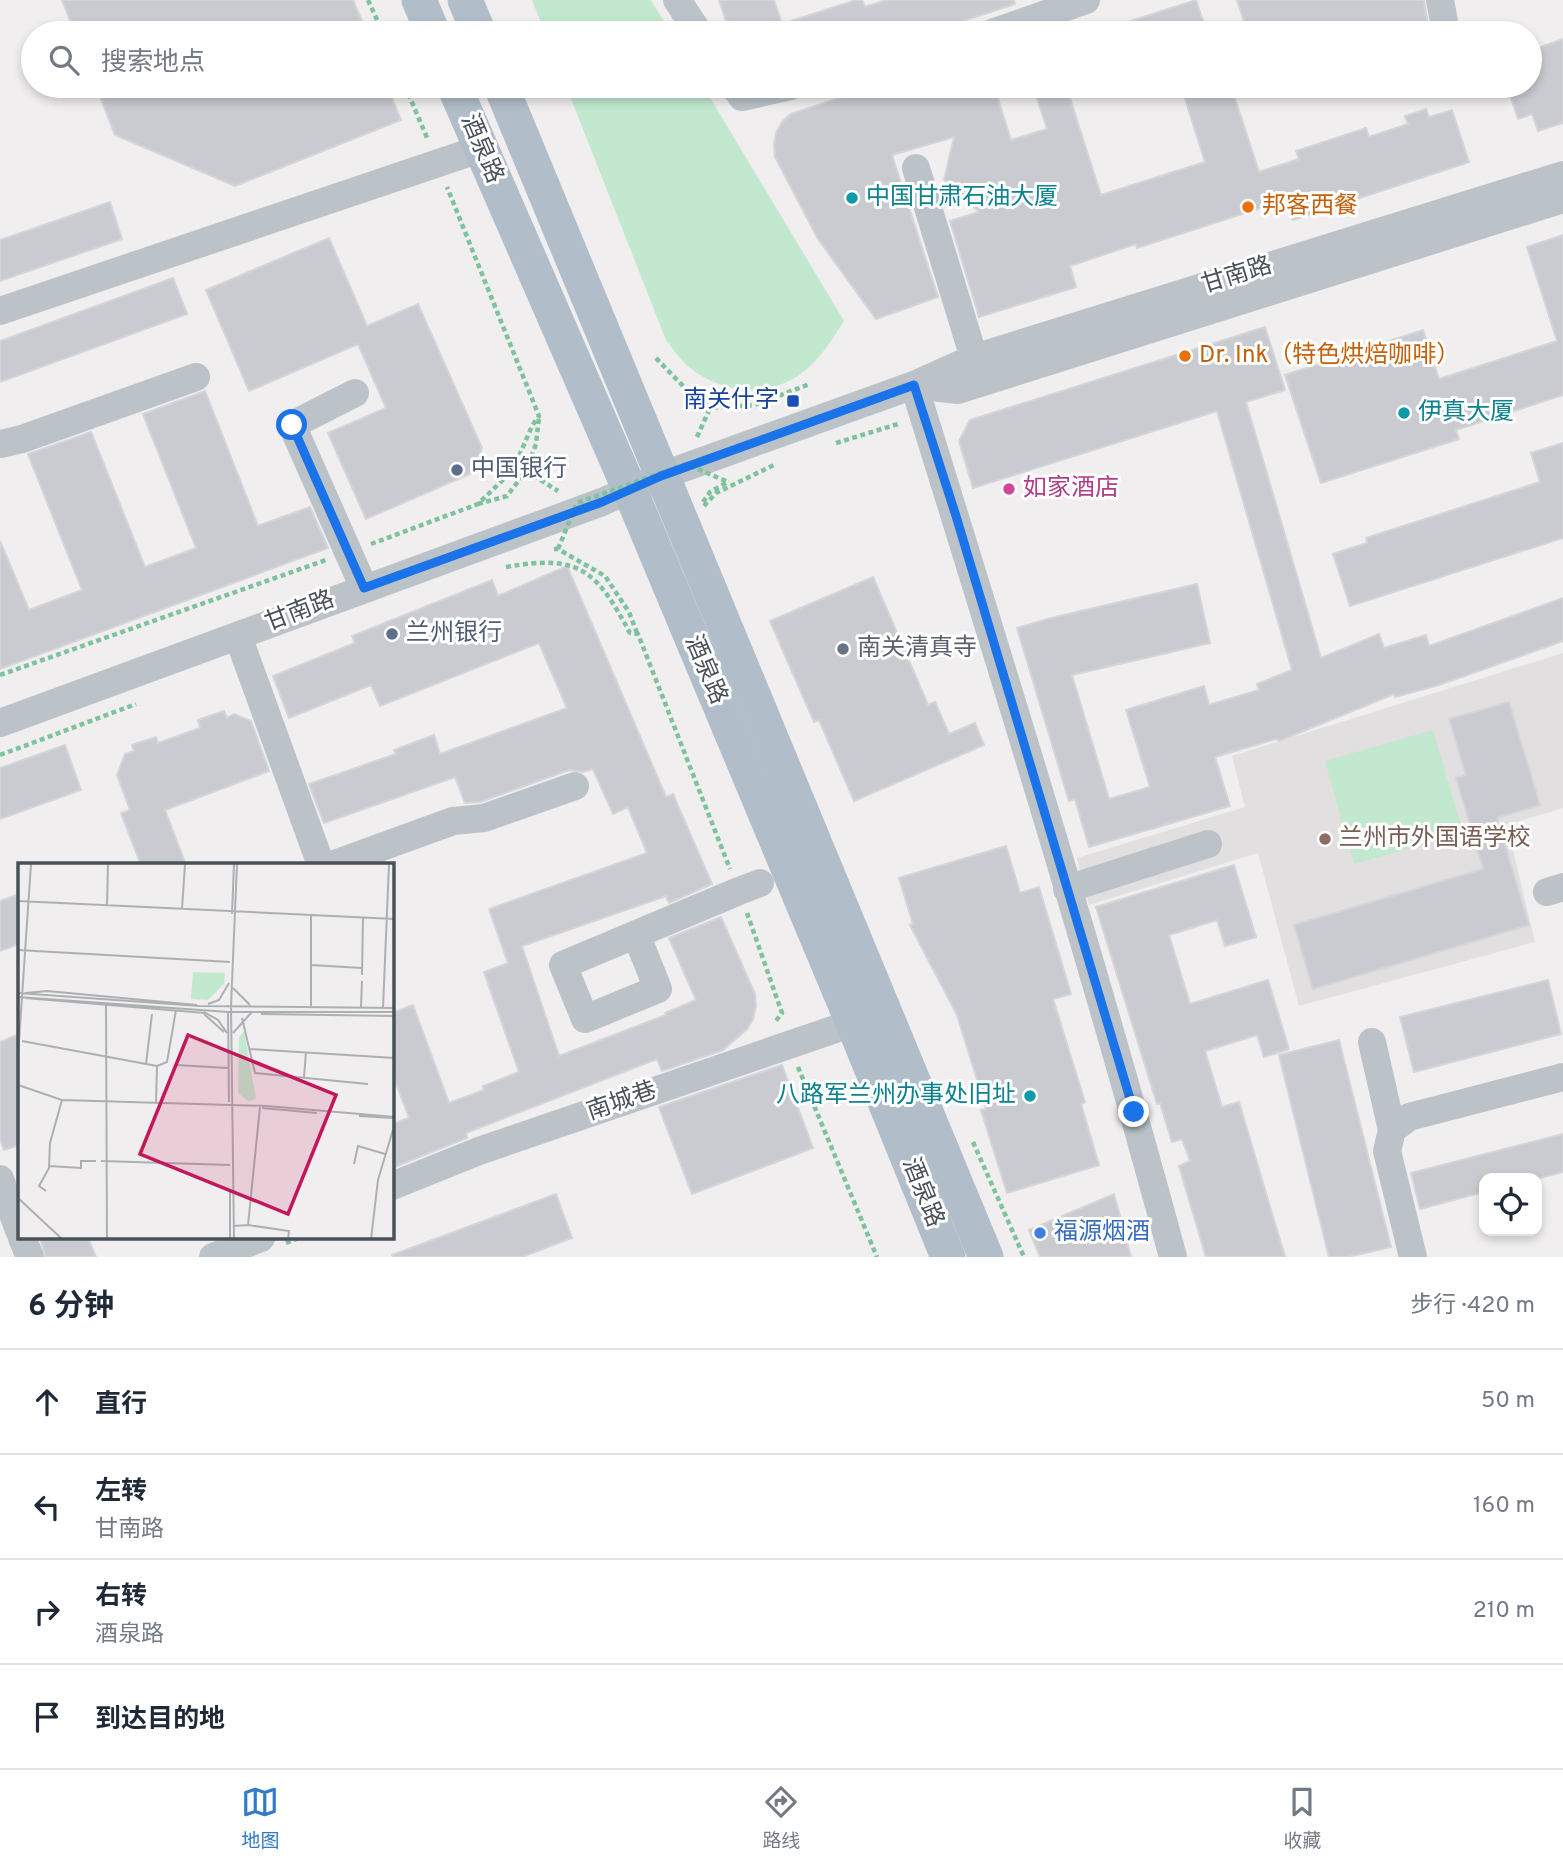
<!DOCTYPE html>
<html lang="zh">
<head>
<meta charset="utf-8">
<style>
	:root { --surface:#fff; --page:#f2f2f3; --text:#1f2937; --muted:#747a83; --line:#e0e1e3; --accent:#307ac9 }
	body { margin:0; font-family:Overpass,"Noto Sans SC",sans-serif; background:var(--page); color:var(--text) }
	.controls { position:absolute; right:21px; bottom:21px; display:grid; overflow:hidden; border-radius:14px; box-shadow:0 4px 10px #0003 }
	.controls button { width:63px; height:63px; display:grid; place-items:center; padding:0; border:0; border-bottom:2px solid var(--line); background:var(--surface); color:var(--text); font:35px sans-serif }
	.stop { position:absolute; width:21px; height:21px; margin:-16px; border:5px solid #1a73e8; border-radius:50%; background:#fff }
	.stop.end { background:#1a73e8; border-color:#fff; box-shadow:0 2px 7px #0008 }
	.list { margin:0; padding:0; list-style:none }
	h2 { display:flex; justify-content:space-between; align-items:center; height:91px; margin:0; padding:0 28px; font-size:30px }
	h2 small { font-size:23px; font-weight:400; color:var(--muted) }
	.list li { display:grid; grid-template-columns:46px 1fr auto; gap:21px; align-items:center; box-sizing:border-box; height:105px; padding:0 28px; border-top:2px solid var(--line) }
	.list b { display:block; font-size:26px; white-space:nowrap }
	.list p { margin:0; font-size:23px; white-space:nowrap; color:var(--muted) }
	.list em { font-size:23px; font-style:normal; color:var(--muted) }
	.icon { flex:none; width:38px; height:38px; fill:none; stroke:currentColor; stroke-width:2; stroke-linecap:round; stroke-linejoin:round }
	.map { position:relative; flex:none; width:1563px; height:1257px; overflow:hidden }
	.search { position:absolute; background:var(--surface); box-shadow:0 4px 10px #0003; left:21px; right:21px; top:21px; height:77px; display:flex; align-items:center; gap:18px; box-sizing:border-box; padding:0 24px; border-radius:38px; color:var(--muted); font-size:26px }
	.sheet { height:511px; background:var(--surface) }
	nav { display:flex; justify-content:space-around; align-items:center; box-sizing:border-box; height:98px; border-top:2px solid var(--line); background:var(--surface); font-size:19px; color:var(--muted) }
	nav a { display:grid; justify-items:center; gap:4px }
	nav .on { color:var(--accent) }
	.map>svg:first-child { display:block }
	.education { fill:#e1dfdf }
	.green { fill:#c2e9cf }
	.building { fill:#c9cbd0; stroke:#d3d5d9; stroke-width:2 }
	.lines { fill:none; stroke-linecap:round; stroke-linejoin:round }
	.path { stroke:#7ec29e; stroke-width:4.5; stroke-dasharray:5 3.5; stroke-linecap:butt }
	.minor { stroke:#bbc3c9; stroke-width:28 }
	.major { stroke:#b1bec9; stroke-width:35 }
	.path-bridge { stroke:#7ec29e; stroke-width:4.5; stroke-dasharray:5 3.5; stroke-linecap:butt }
	.route { stroke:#1a73e8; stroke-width:9 }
	.culture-dot { fill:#0f9aa8; stroke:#fff; stroke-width:2.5 }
	.food-dot { fill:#e8710a; stroke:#fff; stroke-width:2.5 }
	.transit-dot { fill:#1a4fb4; stroke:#fff; stroke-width:2.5 }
	.service-dot { fill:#5c6f8a; stroke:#fff; stroke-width:2.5 }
	.hotel-dot { fill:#d1479c; stroke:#fff; stroke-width:2.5 }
	.worship-dot { fill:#6b7280; stroke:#fff; stroke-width:2.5 }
	.education-dot { fill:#8d6e63; stroke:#fff; stroke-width:2.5 }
	.shop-dot { fill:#3f7fe0; stroke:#fff; stroke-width:2.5 }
	.labels { text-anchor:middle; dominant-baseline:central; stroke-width:6; stroke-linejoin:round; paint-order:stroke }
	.street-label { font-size:24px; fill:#495259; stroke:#fff }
	.culture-label { font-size:24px; fill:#0d838f; stroke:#fff; text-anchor:start }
	.food-label { font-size:24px; fill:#c56008; stroke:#fff; text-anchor:start }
	.transit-label { font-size:24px; fill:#164399; stroke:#fff; text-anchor:end }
	.service-label { font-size:24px; fill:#4e5e75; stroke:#fff; text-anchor:start }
	.hotel-label { font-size:24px; fill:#b23c85; stroke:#fff; text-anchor:start }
	.worship-label { font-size:24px; fill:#5b616d; stroke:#fff; text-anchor:start }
	.education-label { font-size:24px; fill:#785e54; stroke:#fff; text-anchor:start }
	.shop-label { font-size:24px; fill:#366cbe; stroke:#fff; text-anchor:start }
	.inset-road { fill:none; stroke:#adb0b2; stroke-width:2 }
	.view { fill:#c2185b; fill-opacity:0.15; stroke:#c2185b; stroke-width:3.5 }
	.inset-edge { fill:none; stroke:#495259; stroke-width:3.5 }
</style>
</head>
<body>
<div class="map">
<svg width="1563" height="1257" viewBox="0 0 1563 1257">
	<rect width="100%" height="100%" fill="#f0eeee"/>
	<path class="education" d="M 1563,653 L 1563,808 L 1507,825 L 1535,942 L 1299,1006 L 1258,853 L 1089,905 L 1077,858 L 1245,807 L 1232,756 Z"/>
	<g class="green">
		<path d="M 532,0 L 651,0 L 671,33 L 545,33 Z"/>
		<path d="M 566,86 L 703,86 L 844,321 C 835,334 827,349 816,360 C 783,398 728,398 690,368 C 681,361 673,349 666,340 Z"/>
		<path d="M 1433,730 L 1463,833 L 1354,864 L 1325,761 Z"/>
	</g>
	<g class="building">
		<path d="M 62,0 L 353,0 L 367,33 L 75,33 Z"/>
		<path d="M 719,0 L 774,0 L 782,24 L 856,0 L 862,0 L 865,7 L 886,0 L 1014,0 L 1015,4 L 926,33 L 730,33 Z"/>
		<path d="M 1196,0 L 1207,33 L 1107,33 L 1106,29 Z"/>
		<path d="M 1237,0 L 1424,0 L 1429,33 L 1248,33 Z"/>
		<path d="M 1563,39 L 1563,123 L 1538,131 L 1532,114 L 1518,119 L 1507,86 L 1530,86 L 1530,51 Z"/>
		<path d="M 96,86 L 387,86 L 401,120 L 235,186 L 115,135 Z"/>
		<path d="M 875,86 L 994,86 L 1011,140 L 1047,129 L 1033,86 L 1066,86 L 1101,195 L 1205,162 L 1181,86 L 1231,86 L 1259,172 L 1299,159 L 1296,151 L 1366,128 L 1369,137 L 1408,124 L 1405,116 L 1426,109 L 1429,117 L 1452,110 L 1469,162 L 1293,220 L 1286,200 L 1137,248 L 1136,244 L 1070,266 L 1076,287 L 979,317 L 950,221 L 979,212 L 944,180 L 954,137 L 892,155 L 938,297 L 876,319 L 818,239 L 775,157 L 774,145 L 776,133 L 782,122 L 791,114 Z"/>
		<path d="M 110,202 L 122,239 L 0,281 L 0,240 Z"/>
		<path d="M 1563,235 L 1563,395 L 1456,430 L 1459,439 L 1321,483 L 1285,375 L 1423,330 L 1439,379 L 1557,341 L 1527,247 Z"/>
		<path d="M 329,238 L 367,326 L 418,304 L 482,448 L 472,473 L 366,519 L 328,433 L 386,408 L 358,344 L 249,391 L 206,290 Z"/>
		<path d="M 173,278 L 187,314 L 0,382 L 0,341 Z"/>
		<path d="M 1265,327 L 1285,390 L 1246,402 L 1321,658 L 1379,634 L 1384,648 L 1426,635 L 1429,646 L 1563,598 L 1563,641 L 1439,685 L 1395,697 L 1394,694 L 1279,741 L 1276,739 L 1215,757 L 1230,806 L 1089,847 L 1075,799 L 1069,801 L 1017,628 L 1051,618 L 1197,584 L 1210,643 L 1072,675 L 1109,799 L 1150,787 L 1126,710 L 1204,686 L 1209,705 L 1259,690 L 1257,684 L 1292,670 L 1217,411 L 973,488 L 959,441 L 970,420 Z"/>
		<path d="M 205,391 L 258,526 L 310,507 L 328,548 L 0,669 L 0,541 L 29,610 L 82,590 L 28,454 L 91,432 L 145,567 L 196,548 L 143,414 Z"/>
		<path d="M 1563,443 L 1563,538 L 1350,606 L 1333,554 L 1367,543 L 1366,538 L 1540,482 L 1531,453 Z"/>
		<path d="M 567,566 L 666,797 L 673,794 L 712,884 L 669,903 L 666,896 L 522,946 L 559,1056 L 666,1015 L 665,1013 L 696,1000 L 669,938 L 721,917 L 755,994 L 756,1006 L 753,1019 L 747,1029 L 723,1050 L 662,1071 L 657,1059 L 466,1133 L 467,1138 L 392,1168 L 392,1124 L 409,1118 L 392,1072 L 392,1013 L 413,1005 L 449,1103 L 484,1090 L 483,1086 L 519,1072 L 484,972 L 508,963 L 489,909 L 647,853 L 628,807 L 613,814 L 593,769 L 583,772 L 569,770 L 480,802 L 465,803 L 455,777 L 324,823 L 309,784 L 396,754 L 394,750 L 434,735 L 440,754 L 567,708 L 539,643 L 380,706 L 371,685 L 289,718 L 273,676 L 355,643 L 352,636 L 492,580 L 498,596 Z"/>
		<path d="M 873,577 L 928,705 L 935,702 L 949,734 L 975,723 L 984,745 L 854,801 L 819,720 L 814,722 L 770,621 Z"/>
		<path d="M 1509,702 L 1540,805 L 1497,818 L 1529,925 L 1313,989 L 1294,925 L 1483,869 L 1456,778 L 1466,775 L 1449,719 Z"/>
		<path d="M 224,711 L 227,718 L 234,714 L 251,721 L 269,771 L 165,810 L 186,865 L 141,865 L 121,813 L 130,810 L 117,775 L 125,754 L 134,751 L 132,745 L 156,737 L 158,743 L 200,728 L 198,720 Z"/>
		<path d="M 65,745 L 81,790 L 0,819 L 0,768 Z"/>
		<path d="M 1006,846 L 1020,893 L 1039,887 L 1071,994 L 1053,999 L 1085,1102 L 1081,1104 L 1099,1165 L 1007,1193 L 981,1110 L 986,1109 L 957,1015 L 910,925 L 913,924 L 899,878 Z"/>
		<path d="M 1234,865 L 1256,937 L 1225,946 L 1217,920 L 1169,935 L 1190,1004 L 1268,980 L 1289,1049 L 1264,1057 L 1257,1035 L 1205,1051 L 1222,1107 L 1239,1102 L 1285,1257 L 1206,1257 L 1179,1166 L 1190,1161 L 1182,1139 L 1172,1142 L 1160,1103 L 1157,1104 L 1096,907 Z"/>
		<path d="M 19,894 L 19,944 L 0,951 L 0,901 Z"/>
		<path d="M 1548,980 L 1561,1034 L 1414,1072 L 1400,1017 Z"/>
		<path d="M 19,1034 L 19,1145 L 4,1150 L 0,1139 L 0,1042 Z"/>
		<path d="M 1339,1040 L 1391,1247 L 1348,1257 L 1329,1257 L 1279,1055 Z"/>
		<path d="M 782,1065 L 813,1148 L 692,1194 L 659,1107 Z"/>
		<path d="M 1563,1134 L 1563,1172 L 1540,1178 L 1484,1178 L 1484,1192 L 1420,1209 L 1411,1173 Z"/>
		<path d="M 556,1194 L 572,1238 L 522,1257 L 393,1257 L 392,1255 Z"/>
		<path d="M 1114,1194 L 1131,1257 L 1040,1257 L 1029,1230 Z"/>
		<path d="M 40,1238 L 88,1238 L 96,1257 L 46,1257 Z"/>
	</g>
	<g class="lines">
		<g class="path">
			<path d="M 368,0 L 383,33"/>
			<path d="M 405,86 L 428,140"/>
			<path d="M 656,358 L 681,384 L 710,408 L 754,405 L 810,384"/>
			<path d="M 697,437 L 710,408"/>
			<path d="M 836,443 L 901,423"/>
			<path d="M 526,471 L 558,491"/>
			<path d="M 703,502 L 710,492 L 729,481"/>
			<path d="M 478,504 L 507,496 L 526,471 L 536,444 L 539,417"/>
			<path d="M 704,506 L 716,493 L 774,465"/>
			<path d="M 371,544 L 478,504 L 513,470 L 532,426 L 539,416 L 447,187"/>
			<path d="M 554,549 L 558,549 L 605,576 L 629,612 L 637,633"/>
			<path d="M 506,567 C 580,554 596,570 630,633 L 638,634 L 730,869"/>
			<path d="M 0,675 L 326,560"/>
			<path d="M 0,755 L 136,704"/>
			<path d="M 747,913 L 782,1013 L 775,1022"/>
			<path d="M 798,1067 L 877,1257"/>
			<path d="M 973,1142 L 1024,1257"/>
			<path d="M 286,1243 L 299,1238"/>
		</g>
		<g class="minor">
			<path d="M 677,0 L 699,33"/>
			<path d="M 1440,0 L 1446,33"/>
			<path d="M 992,33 L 1086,0"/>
			<path d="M 734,86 L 742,97 L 791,86"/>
			<path d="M 916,168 L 974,358"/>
			<path d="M 0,311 L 480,149"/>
			<path d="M 914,385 C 1004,675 1094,964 1173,1257"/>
			<path d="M 914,385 L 958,390 L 1563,199"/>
			<path d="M 355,393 L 292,425 L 364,588"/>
			<path d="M 0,444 L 22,439 L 196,377"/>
			<path d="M 238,636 L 321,865"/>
			<path d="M 0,723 L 602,502 L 661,476 L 914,385 L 974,358 L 1563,175"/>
			<path d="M 332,865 L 453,821 L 484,818 L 575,786"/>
			<path d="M 1067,889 L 1208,844"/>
			<path d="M 1547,892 L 1563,887"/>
			<path d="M 636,934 L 658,989 L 585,1019 L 563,965 L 739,891 L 760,883"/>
			<path d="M 1372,1042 L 1392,1130 L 1387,1151 L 1413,1257"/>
			<path d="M 1392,1130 L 1409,1117 L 1563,1077"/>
			<path d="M 0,1179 L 19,1230"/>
			<path d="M 392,1186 L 479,1151 L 853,1023"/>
			<path d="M 22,1238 L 30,1257"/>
			<path d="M 213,1257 L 261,1238"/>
		</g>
		<g class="major">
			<path d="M 419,0 L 433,33"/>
			<path d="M 465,0 L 479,33"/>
			<path d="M 454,86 L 629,488 L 853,1023 L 948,1257"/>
			<path d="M 501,86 L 986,1257"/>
		</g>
		<path class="path-bridge" d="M 558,549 L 577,503 L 686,464 L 728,482"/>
	</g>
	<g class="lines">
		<path class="route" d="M 292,425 L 364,588 L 602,502 L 661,476 L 914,385 L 956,516 L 1134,1112"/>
	</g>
	<g class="culture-dot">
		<circle cx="852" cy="198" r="7"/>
		<circle cx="1404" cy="413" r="7"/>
		<circle cx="1030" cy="1096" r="7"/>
	</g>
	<g class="food-dot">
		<circle cx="1248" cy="207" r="7"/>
		<circle cx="1185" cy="356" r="7"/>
	</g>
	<rect class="transit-dot" x="786" y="394" width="14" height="14" rx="3.5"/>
	<g class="service-dot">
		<circle cx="457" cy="470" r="7"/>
		<circle cx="392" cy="634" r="7"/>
	</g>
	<circle class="hotel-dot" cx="1009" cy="489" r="7"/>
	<circle class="worship-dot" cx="843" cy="649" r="7"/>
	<circle class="education-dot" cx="1325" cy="839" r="7"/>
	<circle class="shop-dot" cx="1040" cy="1233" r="7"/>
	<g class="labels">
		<g class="street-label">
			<text transform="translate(481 149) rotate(67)">酒泉路</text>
			<text transform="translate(1237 276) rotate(-17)">甘南路</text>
			<text transform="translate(300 612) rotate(-21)">甘南路</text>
			<text transform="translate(705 670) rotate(67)">酒泉路</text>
			<text transform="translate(622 1102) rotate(-19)">南城巷</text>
			<text transform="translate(922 1193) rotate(68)">酒泉路</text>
		</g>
		<g class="culture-label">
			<text x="866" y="198">中国甘肃石油大厦</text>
			<text x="1418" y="413">伊真大厦</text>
			<text x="1016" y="1096" text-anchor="end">八路军兰州办事处旧址</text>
		</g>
		<g class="food-label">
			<text x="1262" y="207">邦客西餐</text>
			<text x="1199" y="356">Dr. Ink（特色烘焙咖啡）</text>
		</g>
		<g class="transit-label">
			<text x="779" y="401">南关什字</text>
		</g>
		<g class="service-label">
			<text x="471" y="470">中国银行</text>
			<text x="406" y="634">兰州银行</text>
		</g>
		<g class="hotel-label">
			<text x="1023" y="489">如家酒店</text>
		</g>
		<g class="worship-label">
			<text x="857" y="649">南关清真寺</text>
		</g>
		<g class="education-label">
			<text x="1339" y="839">兰州市外国语学校</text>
		</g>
		<g class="shop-label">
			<text x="1054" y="1233">福源烟酒</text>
		</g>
	</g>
	<g transform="translate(18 863)">
		<rect width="376" height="376" fill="#f0eeee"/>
		<path d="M 175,109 L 207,110 L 206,121 L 190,137 L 173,136 ZM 226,168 L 238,235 L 231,239 L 220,230 L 221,175 Z" fill="#c2e9cf"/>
		<path class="inset-road" d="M 0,38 L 377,56M 89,42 L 90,1M 164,46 L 167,1M 214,51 L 216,1M 0,87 L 212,99M 293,102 L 344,105M 344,112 L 345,54M 215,125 L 232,142M 0,130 L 181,143 L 377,145M 7,130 L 29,128 L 179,142M 0,134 L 210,149 L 377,149M 7,135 L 187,150M 88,141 L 89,376M 190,141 L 201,137 L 211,120M 293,143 L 293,53M 343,144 L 344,118M 365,145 L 371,1M 210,148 L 211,239M 186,149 L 200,157 L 209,170M 186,151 L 206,169M 243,151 L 377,153M 224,155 L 237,210 L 350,221M 215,170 L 234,149M 4,178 L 139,203M 232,186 L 377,195M 0,193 L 13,1M 128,201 L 134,151M 158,202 L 210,205M 139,203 L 149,199 L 158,147M 286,214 L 288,189M 0,222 L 44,237 L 249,243 L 377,254M 138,240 L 139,203M 244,245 L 299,250M 341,253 L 376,255M 83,298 L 212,302M 336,301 L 340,283 L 367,291M 31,303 L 63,305 L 63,298 L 78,298M 212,326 L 212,376M 28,328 L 21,323 L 31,305 L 32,280 L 44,237M 0,335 L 44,376M 230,362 L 271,368 L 270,376M 216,363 L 230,362 L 242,244M 216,376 L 213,143 L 219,1M 353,376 L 360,317 L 377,260"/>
		<path class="view" d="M 170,172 L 318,232 L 270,351 L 122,291 Z"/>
		<rect width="376" height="376" class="inset-edge"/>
	</g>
</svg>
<div class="controls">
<button><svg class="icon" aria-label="locate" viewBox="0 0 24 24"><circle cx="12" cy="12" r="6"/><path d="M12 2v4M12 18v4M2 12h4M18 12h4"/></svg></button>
</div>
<div class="stop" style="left:292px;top:425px"></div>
<div class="stop end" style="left:1134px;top:1112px"></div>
<div class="search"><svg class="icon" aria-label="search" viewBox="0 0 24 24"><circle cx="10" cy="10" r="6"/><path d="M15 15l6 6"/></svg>搜索地点</div>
</div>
<section class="sheet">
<h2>6 分钟<small>步行 · 420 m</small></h2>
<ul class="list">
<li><svg class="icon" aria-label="ahead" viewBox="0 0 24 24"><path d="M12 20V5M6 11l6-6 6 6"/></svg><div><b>直行</b></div><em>50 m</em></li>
<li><svg class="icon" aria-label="left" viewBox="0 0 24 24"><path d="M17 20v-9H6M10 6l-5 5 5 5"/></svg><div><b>左转</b><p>甘南路</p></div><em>160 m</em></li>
<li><svg class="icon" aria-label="right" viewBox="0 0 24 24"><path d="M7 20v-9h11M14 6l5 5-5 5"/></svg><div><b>右转</b><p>酒泉路</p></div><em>210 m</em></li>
<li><svg class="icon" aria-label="arrive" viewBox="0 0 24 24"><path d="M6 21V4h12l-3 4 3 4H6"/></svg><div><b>到达目的地</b></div></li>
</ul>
</section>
<nav>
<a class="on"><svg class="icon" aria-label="map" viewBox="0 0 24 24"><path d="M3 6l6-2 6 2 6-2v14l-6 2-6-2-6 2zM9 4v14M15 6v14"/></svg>地图</a>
<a><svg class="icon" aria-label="directions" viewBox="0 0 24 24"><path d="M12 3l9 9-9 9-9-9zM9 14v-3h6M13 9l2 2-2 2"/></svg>路线</a>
<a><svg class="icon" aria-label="saved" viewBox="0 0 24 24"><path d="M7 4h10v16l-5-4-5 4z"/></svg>收藏</a>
</nav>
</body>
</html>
